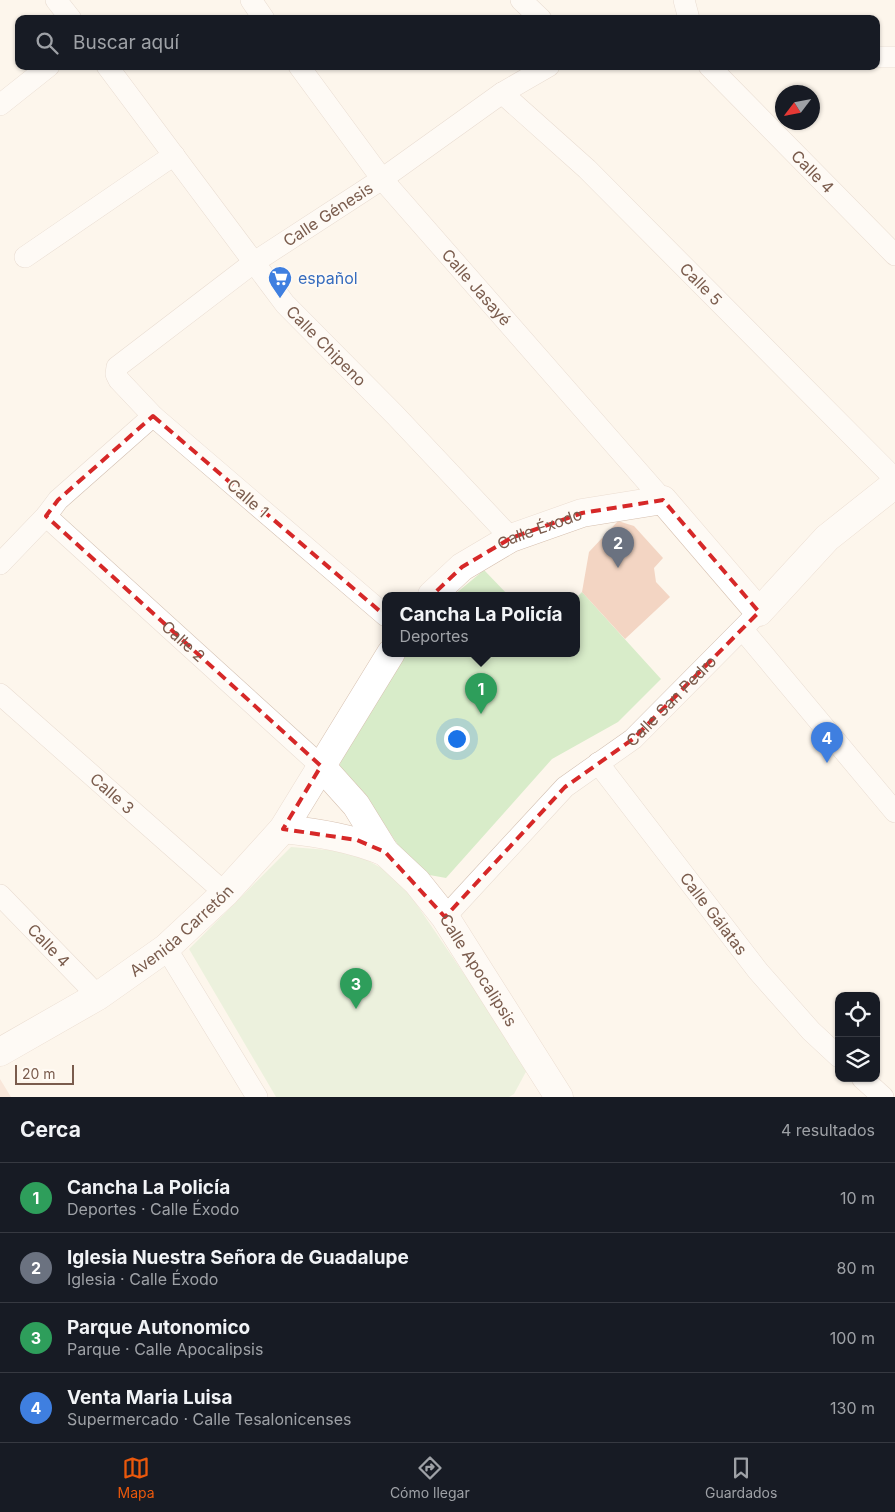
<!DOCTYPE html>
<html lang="es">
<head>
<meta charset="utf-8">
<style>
	:root { --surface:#171b24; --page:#20242c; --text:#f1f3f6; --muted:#9ea1a6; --line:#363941; --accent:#ea580c }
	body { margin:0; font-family:Inter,sans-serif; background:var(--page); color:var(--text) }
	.controls { position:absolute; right:15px; bottom:15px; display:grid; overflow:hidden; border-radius:10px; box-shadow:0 1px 4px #0004 }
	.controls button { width:45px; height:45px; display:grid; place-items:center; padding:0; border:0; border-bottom:1px solid var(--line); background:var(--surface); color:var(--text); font:25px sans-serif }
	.compass { position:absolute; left:775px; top:85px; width:45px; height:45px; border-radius:50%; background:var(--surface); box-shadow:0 1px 4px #0004; rotate:238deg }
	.scale { position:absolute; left:15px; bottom:12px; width:59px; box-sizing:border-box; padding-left:5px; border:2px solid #7a5c4d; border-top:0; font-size:14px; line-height:18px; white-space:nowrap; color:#7a5c4d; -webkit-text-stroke:4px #fffaf3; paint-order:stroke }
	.you { position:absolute; left:456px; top:738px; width:18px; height:18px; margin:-12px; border:4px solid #fff; border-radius:50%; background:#1a73e8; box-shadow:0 0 0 8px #1a73e833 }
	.badge { display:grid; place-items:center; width:32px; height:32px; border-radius:50%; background:var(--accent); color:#fff; font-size:16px; font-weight:700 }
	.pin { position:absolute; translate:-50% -41px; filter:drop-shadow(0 1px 2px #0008) }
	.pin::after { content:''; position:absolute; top:26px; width:18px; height:15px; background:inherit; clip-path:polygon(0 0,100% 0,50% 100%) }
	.popup { position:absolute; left:382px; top:592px; width:198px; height:65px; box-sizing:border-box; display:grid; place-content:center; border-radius:10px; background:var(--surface); filter:drop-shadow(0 1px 4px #0005); font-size:16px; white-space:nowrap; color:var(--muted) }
	.popup b { font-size:19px; color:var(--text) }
	.popup::after { content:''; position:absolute; left:50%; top:100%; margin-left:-10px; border:10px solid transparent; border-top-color:var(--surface) }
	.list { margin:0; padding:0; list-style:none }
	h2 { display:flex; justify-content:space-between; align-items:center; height:65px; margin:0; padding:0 20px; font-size:21px }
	h2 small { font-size:16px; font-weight:400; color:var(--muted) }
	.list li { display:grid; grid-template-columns:32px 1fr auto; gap:15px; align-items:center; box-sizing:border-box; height:70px; padding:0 20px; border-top:1px solid var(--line) }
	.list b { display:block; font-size:19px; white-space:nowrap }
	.list p { margin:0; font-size:16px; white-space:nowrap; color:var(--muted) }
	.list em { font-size:16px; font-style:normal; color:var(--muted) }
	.icon { flex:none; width:28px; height:28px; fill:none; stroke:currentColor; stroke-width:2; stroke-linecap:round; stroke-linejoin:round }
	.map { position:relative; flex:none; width:895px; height:1097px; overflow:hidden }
	.search { position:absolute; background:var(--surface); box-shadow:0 1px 4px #0004; left:15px; right:15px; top:15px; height:55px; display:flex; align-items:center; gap:12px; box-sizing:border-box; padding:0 18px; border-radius:10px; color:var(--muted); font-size:19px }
	.sheet { height:345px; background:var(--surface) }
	nav { display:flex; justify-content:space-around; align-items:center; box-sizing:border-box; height:70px; border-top:1px solid var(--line); background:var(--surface); font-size:14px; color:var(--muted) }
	nav a { display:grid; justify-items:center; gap:2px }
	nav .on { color:var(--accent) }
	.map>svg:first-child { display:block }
	.green { fill:#d8ecc9 }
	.building { fill:#f3d5c3 }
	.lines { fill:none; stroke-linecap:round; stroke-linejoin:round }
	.street-casing { stroke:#d1beb0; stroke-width:22 }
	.secondary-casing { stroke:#d6c0b0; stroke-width:29 }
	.street { stroke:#fff; stroke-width:21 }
	.secondary { stroke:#fff; stroke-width:28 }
	.marked { fill:none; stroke:#d62828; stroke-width:4; stroke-dasharray:10 6; stroke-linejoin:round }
	.labels { text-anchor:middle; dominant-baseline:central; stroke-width:4; stroke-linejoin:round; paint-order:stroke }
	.street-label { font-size:16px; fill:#7a5c4d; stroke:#fffaf3 }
	.shop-label { font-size:16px; fill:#366cbe; stroke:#fffaf3; text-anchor:start }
</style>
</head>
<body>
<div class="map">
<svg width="895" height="1097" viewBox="0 0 895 1097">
	<rect width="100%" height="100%" fill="#fdf6ec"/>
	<g class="green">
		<path d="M 484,570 L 508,595 L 454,595 Z"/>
		<path d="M 582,592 L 661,679 L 618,722 L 552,759 L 446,878 L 424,874 L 409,862 L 370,802 L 339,769 L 345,742 L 406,653 L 576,653 L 576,598 Z"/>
		<path d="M 291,847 L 352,852 L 398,877 L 528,1068 L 514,1094 L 509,1097 L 276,1097 L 189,949 Z"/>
	</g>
	<g class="building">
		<path d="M 618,521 L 634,526 L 663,558 L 654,568 L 656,582 L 670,597 L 625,639 L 582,592 L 589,552 Z"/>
		<path d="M 0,1079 L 11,1097 L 0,1097 Z"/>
	</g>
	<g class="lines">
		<g class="street-casing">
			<g id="street">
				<path d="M 56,0 L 71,19"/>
				<path d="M 251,0 L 264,19"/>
				<path d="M 521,0 L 541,19"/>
				<path d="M 684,0 L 689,19"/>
				<path d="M 876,57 L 895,57"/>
				<path id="s1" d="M 107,66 L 285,304 L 395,415 L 511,538"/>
				<path id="s2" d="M 299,66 L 382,179 L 663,500"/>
				<path id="s3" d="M 709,66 L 895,255"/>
				<path id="s4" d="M 502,93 L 587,169 L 895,479"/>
				<path d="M 0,105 L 49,66"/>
				<path d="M 25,257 L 174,155"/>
				<path id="s5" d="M 46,516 L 321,766"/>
				<path d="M 0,564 L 46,516 L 58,500 L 153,416"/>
				<path id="s6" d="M 386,616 L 153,416 L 119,380 L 116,374 L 117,367 L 253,263 L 382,179 L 502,93 L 549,66"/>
				<path d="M 743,630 L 895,812"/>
				<path id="s7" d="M 0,694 L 225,893"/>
				<path id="s8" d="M 598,763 L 758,971 L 811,1031 L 839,1057"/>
				<path id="s9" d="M 0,895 L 98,996"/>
				<path id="s10" d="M 445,917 L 565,787 L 633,739 L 759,612"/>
				<path d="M 166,948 L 257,1097"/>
				<path d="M 862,1078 L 883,1097"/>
			</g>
		</g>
		<g class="secondary-casing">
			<g id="secondary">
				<path id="s11" d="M 432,595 L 462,567 L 511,538 L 582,513 L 663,500 L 759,612 L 827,538 L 895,484"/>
				<path id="s12" d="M 321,766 L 356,805 L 385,852 L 417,882 L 445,917 L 559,1097"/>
				<path d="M 283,829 C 319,833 352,838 385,852"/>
				<path id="s13" d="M 0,1052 L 98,996 L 166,948 L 225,893 L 283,829 L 391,653"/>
			</g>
		</g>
		<use href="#street" class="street"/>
		<use href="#secondary" class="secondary"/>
	</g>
	<path d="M0 0H895V1097H0ZM 153,416 L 404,632 L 424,603 L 462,567 L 511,538 L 582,513 L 663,500 L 759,612 L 633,739 L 565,787 L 445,917 L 385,852 L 357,840 L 283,829 L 321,766 L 46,516 L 58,500 Z" fill="#fdf6ec" fill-opacity=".55" fill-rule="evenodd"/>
	<path class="marked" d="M 153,416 L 404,632 L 424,603 L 462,567 L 511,538 L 582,513 L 663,500 L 759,612 L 633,739 L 565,787 L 445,917 L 385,852 L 357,840 L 283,829 L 321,766 L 46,516 L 58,500 Z"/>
	<defs>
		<g id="supermarket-pin" transform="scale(1.25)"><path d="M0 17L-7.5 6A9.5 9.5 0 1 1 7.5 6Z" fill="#3f7fe0" stroke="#fffaf3"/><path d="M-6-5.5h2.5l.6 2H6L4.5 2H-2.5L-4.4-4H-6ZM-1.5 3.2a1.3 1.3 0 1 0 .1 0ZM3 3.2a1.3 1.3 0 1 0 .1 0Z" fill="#fff"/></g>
	</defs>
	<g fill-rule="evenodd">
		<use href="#supermarket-pin" x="280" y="278"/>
	</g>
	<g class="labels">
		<g class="street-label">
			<text stroke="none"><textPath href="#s3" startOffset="148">Calle 4</textPath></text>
			<text stroke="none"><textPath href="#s6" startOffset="631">Calle Génesis</textPath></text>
			<text stroke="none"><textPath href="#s4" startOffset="276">Calle 5</textPath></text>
			<text stroke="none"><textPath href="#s2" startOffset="284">Calle Jasayé</textPath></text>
			<text stroke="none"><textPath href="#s1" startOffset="356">Calle Chipeno</textPath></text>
			<text transform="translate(248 498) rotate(41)">Calle 1</text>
			<text stroke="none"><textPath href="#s11" startOffset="128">Calle Éxodo</textPath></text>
			<text stroke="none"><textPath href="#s5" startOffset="186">Calle 2</textPath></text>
			<text stroke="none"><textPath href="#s10" startOffset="314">Calle San Pedro</textPath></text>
			<text stroke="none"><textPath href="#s7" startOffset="150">Calle 3</textPath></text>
			<text stroke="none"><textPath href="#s8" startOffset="190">Calle Gálatas</textPath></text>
			<text stroke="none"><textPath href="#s13" startOffset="219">Avenida Carretón</textPath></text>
			<text stroke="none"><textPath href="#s9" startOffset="70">Calle 4</textPath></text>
			<text stroke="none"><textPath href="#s12" startOffset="259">Calle Apocalipsis</textPath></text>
		</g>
		<g class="shop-label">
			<text x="298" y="278">español</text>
		</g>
	</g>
</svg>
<div class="controls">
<button><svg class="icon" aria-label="locate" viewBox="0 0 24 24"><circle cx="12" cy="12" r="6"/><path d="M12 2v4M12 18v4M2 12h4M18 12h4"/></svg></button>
<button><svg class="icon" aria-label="layers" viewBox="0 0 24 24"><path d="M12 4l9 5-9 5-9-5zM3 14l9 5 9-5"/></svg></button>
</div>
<svg class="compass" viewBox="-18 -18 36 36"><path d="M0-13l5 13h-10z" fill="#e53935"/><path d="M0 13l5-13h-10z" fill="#9ea1a6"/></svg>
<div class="scale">20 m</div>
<div class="you"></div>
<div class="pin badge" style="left:481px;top:714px;background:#2e9e5b">1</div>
<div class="popup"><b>Cancha La Policía</b>Deportes</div>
<div class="pin badge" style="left:618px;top:568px;background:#6b7280">2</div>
<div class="pin badge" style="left:356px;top:1009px;background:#2e9e5b">3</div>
<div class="pin badge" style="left:827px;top:763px;background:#3f7fe0">4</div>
<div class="search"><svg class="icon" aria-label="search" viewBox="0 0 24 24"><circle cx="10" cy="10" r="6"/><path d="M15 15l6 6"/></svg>Buscar aquí</div>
</div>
<section class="sheet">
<h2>Cerca<small>4 resultados</small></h2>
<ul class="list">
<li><span class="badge" style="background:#2e9e5b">1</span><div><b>Cancha La Policía</b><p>Deportes · Calle Éxodo</p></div><em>10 m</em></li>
<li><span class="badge" style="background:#6b7280">2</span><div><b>Iglesia Nuestra Señora de Guadalupe</b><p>Iglesia · Calle Éxodo</p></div><em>80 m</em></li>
<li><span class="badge" style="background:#2e9e5b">3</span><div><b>Parque Autonomico</b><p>Parque · Calle Apocalipsis</p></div><em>100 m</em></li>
<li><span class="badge" style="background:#3f7fe0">4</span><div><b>Venta Maria Luisa</b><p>Supermercado · Calle Tesalonicenses</p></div><em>130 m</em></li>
</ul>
</section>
<nav>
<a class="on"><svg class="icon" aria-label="map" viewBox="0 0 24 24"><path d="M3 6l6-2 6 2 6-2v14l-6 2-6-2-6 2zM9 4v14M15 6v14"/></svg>Mapa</a>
<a><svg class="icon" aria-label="directions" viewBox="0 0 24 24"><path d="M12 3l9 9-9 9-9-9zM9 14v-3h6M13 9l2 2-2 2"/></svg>Cómo llegar</a>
<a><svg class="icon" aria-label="saved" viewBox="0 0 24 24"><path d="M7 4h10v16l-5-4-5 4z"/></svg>Guardados</a>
</nav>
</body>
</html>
